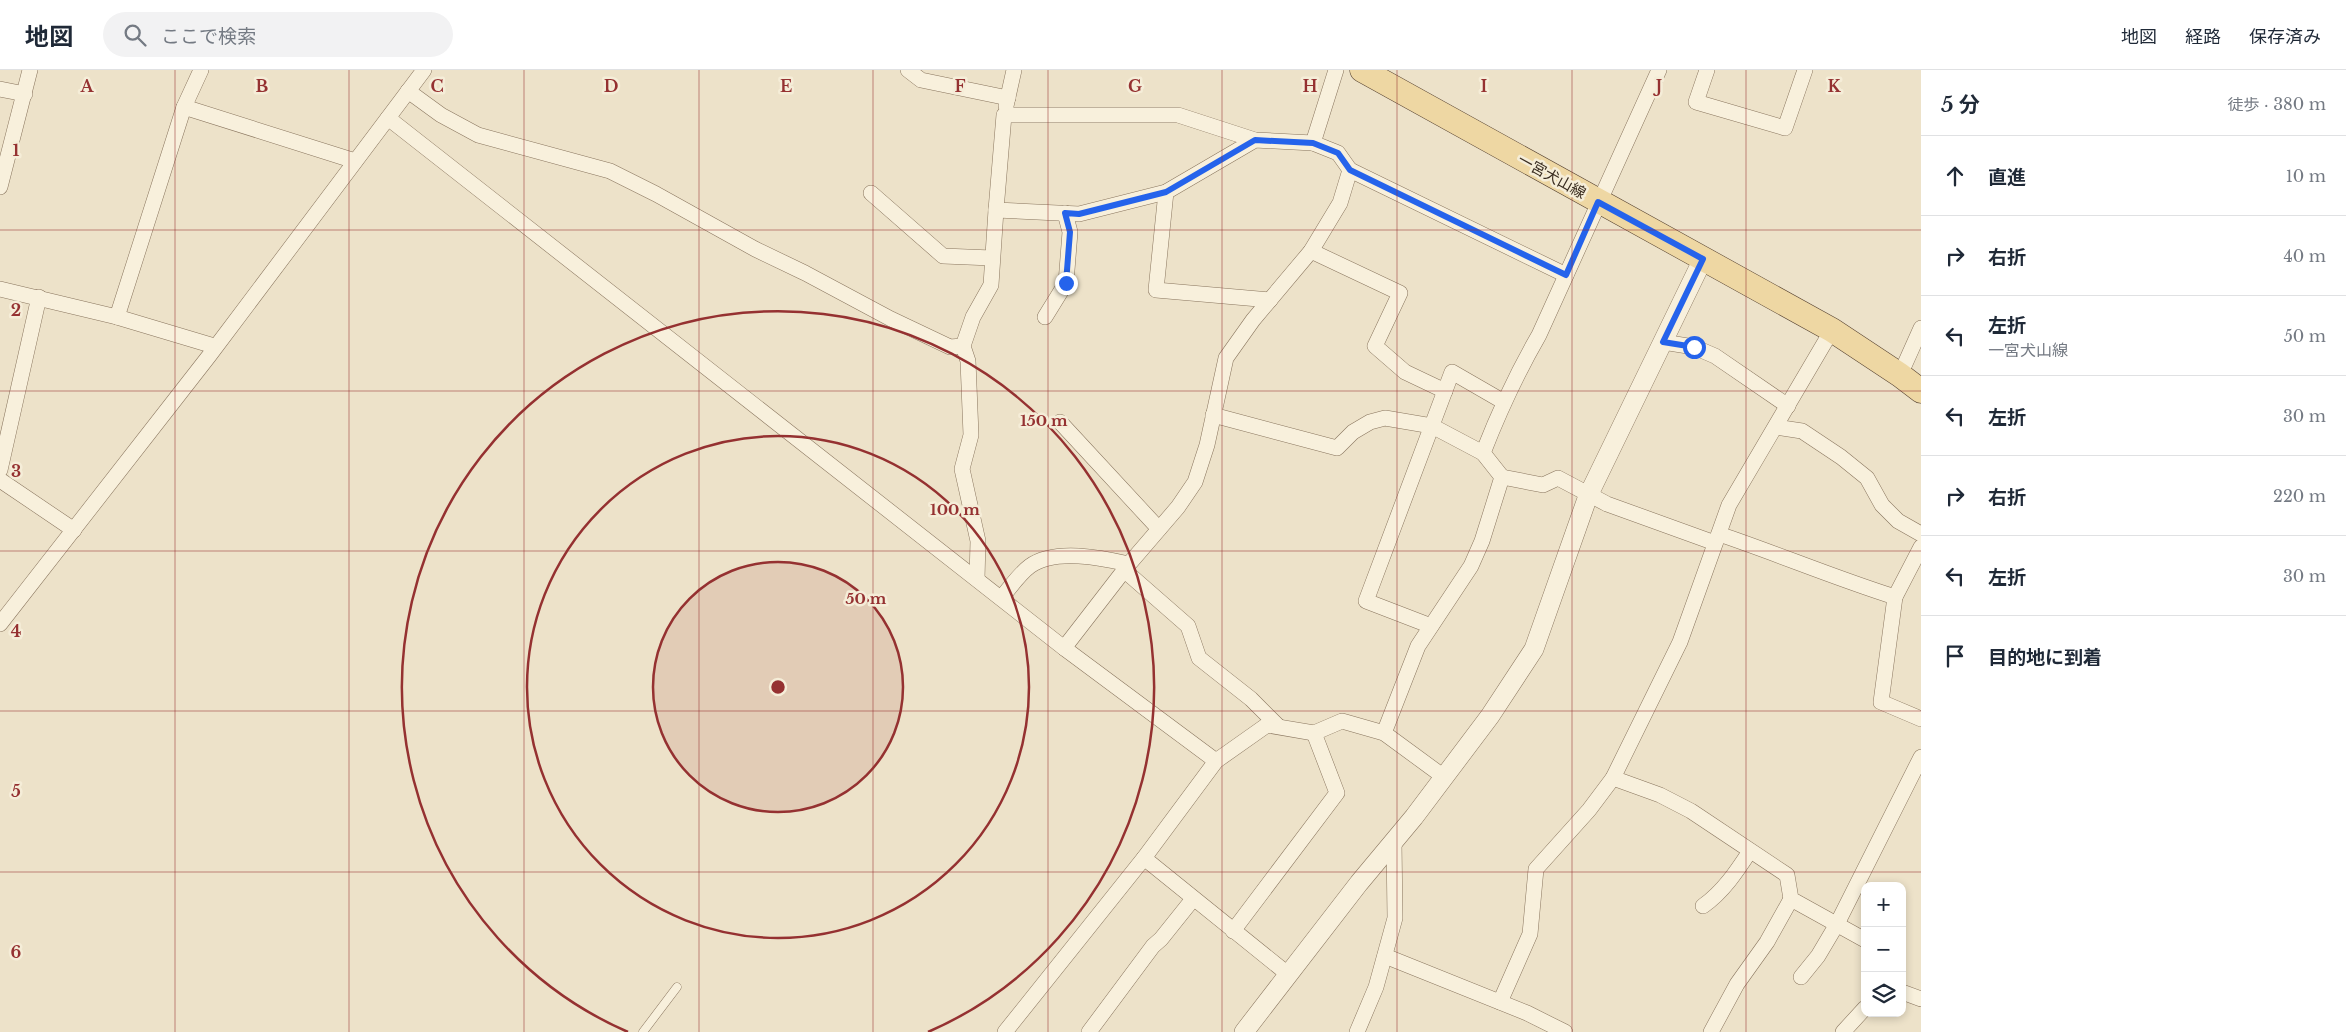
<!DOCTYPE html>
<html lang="ja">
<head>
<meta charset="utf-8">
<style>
	:root { --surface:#fff; --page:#f2f2f3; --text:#1f2937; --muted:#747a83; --line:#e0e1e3 }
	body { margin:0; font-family:"Libre Baskerville","Noto Sans JP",serif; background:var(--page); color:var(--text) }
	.controls { position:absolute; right:15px; bottom:15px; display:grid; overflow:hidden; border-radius:10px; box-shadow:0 2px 8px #0003 }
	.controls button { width:45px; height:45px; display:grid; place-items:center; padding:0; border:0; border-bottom:1px solid var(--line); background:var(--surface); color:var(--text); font:25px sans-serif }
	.stop { position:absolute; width:15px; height:15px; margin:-11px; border:4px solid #2563eb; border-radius:50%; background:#fff }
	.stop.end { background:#2563eb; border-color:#fff; box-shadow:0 1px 5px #0008 }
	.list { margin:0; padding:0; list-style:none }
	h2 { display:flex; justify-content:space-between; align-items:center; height:65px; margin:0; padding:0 20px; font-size:21px }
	h2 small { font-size:16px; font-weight:400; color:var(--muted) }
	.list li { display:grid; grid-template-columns:32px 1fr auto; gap:15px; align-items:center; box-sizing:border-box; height:80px; padding:0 20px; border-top:1px solid var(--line) }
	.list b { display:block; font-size:19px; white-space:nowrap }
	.list p { margin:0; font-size:16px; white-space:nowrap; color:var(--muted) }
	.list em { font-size:16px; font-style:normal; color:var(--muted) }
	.icon { flex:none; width:28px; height:28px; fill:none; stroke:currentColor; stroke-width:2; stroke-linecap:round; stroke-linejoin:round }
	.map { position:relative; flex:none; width:1921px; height:962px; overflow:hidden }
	header { display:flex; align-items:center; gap:30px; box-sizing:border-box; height:70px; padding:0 25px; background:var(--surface); border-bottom:1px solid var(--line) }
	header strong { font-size:24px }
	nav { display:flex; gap:28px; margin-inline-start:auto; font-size:18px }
	.search { width:350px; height:45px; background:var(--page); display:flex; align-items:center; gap:12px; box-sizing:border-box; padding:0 18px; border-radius:28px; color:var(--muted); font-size:19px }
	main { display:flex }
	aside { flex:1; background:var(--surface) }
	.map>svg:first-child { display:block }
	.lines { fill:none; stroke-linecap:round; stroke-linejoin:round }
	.service-casing { stroke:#89755e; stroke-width:9 }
	.minor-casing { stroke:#89755e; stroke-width:16 }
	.tertiary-casing { stroke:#89755e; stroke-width:20 }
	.primary-casing { stroke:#574332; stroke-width:25 }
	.service { stroke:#f8f0dc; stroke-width:8 }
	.minor { stroke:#f8f0dc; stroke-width:15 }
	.tertiary { stroke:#f8f0dc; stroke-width:19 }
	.primary { stroke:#eed7a3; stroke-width:24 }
	.route { stroke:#2563eb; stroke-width:6 }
	.grid { fill:none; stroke:#953131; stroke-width:1; stroke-opacity:0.55 }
	.ring { fill:none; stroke:#953131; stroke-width:2.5 }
	.labels { text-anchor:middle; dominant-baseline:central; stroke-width:5; stroke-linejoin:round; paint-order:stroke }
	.street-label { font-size:15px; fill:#3a2d21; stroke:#f5edd8 }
	.grid-label { font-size:16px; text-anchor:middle; font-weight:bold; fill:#953131; stroke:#f5edd8; stroke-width:5; stroke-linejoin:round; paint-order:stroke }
	.centre { fill:#953131; stroke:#f5edd8; stroke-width:2.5 }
	.ring-label { font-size:15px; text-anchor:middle; font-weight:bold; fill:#953131; stroke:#f5edd8; stroke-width:5; stroke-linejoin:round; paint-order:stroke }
</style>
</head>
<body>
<header>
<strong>地図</strong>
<div class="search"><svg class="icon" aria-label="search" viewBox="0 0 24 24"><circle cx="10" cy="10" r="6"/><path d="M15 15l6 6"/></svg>ここで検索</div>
<nav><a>地図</a><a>経路</a><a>保存済み</a></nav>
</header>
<main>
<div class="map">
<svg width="1921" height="962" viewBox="0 0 1921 962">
	<rect width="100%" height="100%" fill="#ede2c9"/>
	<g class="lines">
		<g class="service-casing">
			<path id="service" d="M 643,962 L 677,917"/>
		</g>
		<g class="minor-casing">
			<g id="minor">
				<path d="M 908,0 L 921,10 L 1008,28"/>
				<path d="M 1707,0 L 1696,32 L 1785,58 L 1805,0"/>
				<path d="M 0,19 L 25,24"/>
				<path d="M 408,21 L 441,45 L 478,65 L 610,101 L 656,124 L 755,179 L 805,203 L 891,249 L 950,277 L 963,276"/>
				<path d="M 1006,36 L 1014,0"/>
				<path d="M 184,37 L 355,91"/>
				<path d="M 388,48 L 1064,578 L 1216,691"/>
				<path d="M 1255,70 L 1178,45 L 1004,45 L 996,140 L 1079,144 L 1166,122 L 1255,70 L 1313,73"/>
				<path d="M 1350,100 L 1566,205"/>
				<path d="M 0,117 L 30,0"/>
				<path d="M 1166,122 L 1156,220 L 1270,230"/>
				<path d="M 871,123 L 943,186 L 992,188"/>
				<path d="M 1311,181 L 1400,223 L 1375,276 L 1405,302 L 1445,321"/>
				<path d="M 0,219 L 117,247 L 214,276"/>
				<path d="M 117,247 L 184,37 L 201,0"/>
				<path d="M 1045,247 L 1066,213 L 1070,162 L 1065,143"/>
				<path d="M 1663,272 L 1694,277 L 1715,286 L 1788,336"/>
				<path d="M 1900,305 L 1921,258"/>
				<path d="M 1213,345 L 1337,378 L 1353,362 L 1370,352 L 1385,348 L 1432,356 L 1483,383"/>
				<path d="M 1060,352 L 1159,459"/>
				<path d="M 1776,357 L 1802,361 L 1841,387 L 1867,408 L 1882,435 L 1898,451 L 1921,464"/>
				<path d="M 0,400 L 39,227"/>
				<path d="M 1502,407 L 1543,415 L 1558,408 L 1607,434 L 1715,473"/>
				<path d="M 0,410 L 74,460"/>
				<path d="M 1719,464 C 1778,484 1835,508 1895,527"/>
				<path d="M 1921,477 L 1895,527 L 1881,632 L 1921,649"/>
				<path d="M 1124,500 L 1188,556 L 1199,588 L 1251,629 L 1278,656"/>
				<path d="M 977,509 L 978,471 L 962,399 L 971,365 L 968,291 L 963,276 L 973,247 L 991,215 L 996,140"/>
				<path d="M 1001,528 C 1010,518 1019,504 1030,496 C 1055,478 1102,488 1129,494"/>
				<path d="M 0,554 L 209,286 L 424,0"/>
				<path d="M 1431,556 L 1366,531 L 1452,302 L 1504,332"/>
				<path d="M 1064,578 L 1129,494 L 1178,437 L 1195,412 L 1207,375 L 1226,288 L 1253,250 L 1311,181 L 1340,133 L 1350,100 L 1338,83 L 1313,73 L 1336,0"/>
				<path d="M 1384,663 L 1418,576 L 1471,496 L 1482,471 L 1502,407 L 1483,383 C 1499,342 1517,303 1539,265 L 1659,0"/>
				<path d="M 1613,708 L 1660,725 L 1691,741 L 1787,805 L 1791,829 L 1865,870"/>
				<path d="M 1144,788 L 1289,905"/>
				<path d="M 1703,836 C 1723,822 1737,801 1750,781"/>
				<path d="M 1233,861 L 1337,723 L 1314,663"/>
				<path d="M 1385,886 L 1527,943 L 1565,962"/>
				<path d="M 1801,907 L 1818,886 L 1837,854 L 1921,687"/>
				<path d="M 1902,922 L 1921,929"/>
				<path d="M 1500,932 L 1530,864 L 1536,799 L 1589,740 L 1613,708 L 1680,572 L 1729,435 L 1832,260"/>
				<path d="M 1005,962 L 1144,788 L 1216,691 L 1267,655 L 1314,663 L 1342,651 L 1384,663 L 1444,707"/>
				<path d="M 1089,962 L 1153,876 L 1161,869 L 1193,829"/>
				<path d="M 1357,962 L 1376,917 L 1395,848 L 1394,772"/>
				<path d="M 1711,962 L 1737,914 L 1767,872 L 1791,829"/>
				<path d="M 1843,962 L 1865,938"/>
			</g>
		</g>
		<g class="tertiary-casing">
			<path id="tertiary" d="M 1244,962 L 1359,813 L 1414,747 L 1490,646 L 1534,579 L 1588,426 L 1703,189"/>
		</g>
		<g class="primary-casing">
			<path id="primary" d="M 1362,0 L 1832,260 L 1900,305 L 1921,321"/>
		</g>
		<use href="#service" class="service"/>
		<use href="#minor" class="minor"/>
		<use href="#tertiary" class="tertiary"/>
		<use href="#primary" class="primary"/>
	</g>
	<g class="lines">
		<path class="route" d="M 1066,213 L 1070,162 L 1065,143 L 1079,144 L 1166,122 L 1255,70 L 1313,73 L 1338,83 L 1350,100 L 1566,205 L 1598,132 L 1703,189 L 1663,272 L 1694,277"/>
	</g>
	<path class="grid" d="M 175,0 L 175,962M 349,0 L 349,962M 524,0 L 524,962M 699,0 L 699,962M 873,0 L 873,962M 1048,0 L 1048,962M 1222,0 L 1222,962M 1397,0 L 1397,962M 1572,0 L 1572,962M 1746,0 L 1746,962M 0,160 L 1921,160M 0,321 L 1921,321M 0,481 L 1921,481M 0,641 L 1921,641M 0,802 L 1921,802"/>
	<circle cx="778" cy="617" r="125" fill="#953131" fill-opacity=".12"/>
	<g class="ring">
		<circle cx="778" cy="617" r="125"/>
		<circle cx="778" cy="617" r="251"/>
		<path d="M628 962A376 376 0 1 1 928 962"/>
	</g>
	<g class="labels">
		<g class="street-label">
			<text transform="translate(1552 106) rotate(29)">一宮犬山線</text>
		</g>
	</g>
	<g class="grid-label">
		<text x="87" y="22">A</text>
		<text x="262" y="22">B</text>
		<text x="437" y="22">C</text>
		<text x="611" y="22">D</text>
		<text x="786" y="22">E</text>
		<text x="960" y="22">F</text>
		<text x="1135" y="22">G</text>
		<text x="1310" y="22">H</text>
		<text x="1484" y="22">I</text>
		<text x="1659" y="22">J</text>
		<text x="1834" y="22">K</text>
		<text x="16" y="86">1</text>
		<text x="16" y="246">2</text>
		<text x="16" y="407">3</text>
		<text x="16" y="567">4</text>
		<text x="16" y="727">5</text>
		<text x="16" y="888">6</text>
	</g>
	<circle cx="778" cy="617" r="8" class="centre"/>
	<g class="ring-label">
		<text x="1044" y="356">150 m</text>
		<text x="955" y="445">100 m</text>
		<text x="866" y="534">50 m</text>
	</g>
</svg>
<div class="controls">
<button>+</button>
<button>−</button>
<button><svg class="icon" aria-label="layers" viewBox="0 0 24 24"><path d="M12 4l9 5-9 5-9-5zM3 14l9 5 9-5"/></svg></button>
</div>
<div class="stop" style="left:1694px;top:277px"></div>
<div class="stop end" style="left:1066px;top:213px"></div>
</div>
<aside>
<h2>5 分<small>徒歩 · 380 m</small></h2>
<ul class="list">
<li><svg class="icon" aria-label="ahead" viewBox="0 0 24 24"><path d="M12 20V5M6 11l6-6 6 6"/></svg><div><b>直進</b></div><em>10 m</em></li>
<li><svg class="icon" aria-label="right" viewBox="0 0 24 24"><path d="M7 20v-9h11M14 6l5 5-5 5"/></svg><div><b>右折</b></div><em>40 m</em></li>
<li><svg class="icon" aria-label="left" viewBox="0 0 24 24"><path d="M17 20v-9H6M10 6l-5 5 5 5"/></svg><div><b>左折</b><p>一宮犬山線</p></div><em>50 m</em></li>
<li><svg class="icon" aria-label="left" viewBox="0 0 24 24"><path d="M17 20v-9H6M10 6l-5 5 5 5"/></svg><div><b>左折</b></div><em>30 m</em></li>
<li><svg class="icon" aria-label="right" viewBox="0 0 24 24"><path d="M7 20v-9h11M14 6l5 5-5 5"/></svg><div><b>右折</b></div><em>220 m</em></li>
<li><svg class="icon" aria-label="left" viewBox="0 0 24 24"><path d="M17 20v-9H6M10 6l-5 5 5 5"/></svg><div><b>左折</b></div><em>30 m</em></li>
<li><svg class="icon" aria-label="arrive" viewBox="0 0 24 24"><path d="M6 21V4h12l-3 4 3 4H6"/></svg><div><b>目的地に到着</b></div></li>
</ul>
</aside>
</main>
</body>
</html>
